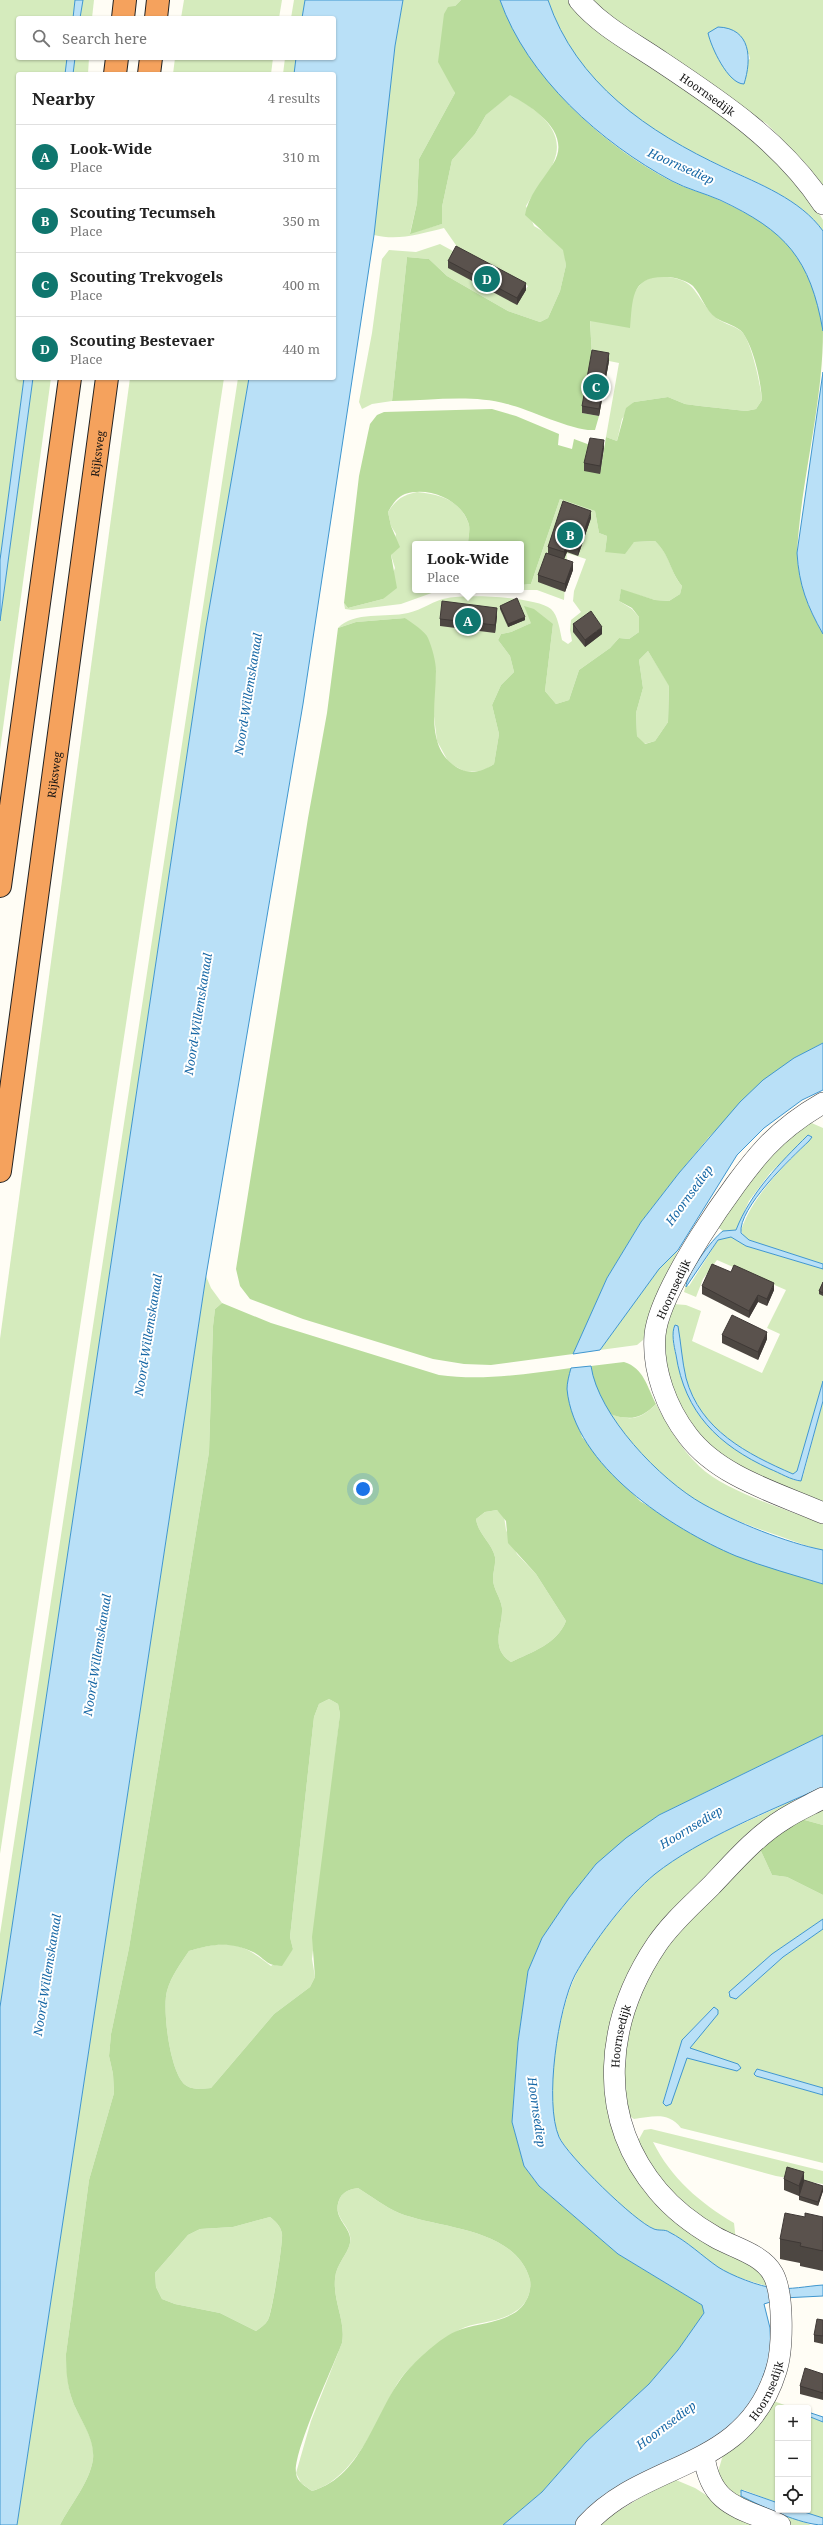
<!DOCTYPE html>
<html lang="en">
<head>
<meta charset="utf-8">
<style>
	:root { --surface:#fff; --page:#f6f6f6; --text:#222; --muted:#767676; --line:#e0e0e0; --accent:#0f766e }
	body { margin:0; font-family:"Noto Serif",serif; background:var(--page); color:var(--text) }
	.controls { position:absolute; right:12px; bottom:12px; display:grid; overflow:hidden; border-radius:4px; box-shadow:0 1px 3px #0004 }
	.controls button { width:36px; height:36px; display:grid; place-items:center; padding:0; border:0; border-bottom:1px solid var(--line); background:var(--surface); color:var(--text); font:20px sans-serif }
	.you { position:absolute; left:363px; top:1489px; width:14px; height:14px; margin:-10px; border:3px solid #fff; border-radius:50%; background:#1a73e8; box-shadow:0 0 0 6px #1a73e833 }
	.badge { display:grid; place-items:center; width:26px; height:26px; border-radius:50%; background:var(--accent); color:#fff; font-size:13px; font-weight:700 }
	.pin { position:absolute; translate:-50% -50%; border:2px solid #fff; box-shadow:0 1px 4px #0006 }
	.popup { position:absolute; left:412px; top:541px; width:112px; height:52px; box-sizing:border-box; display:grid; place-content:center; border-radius:4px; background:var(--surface); filter:drop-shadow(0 1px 3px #0005); font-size:13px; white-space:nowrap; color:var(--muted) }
	.popup b { font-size:15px; color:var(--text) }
	.popup::after { content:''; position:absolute; left:50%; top:100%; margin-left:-8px; border:8px solid transparent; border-top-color:var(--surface) }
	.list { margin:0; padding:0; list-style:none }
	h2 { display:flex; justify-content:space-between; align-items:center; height:52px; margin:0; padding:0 16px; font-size:17px }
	h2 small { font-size:13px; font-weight:400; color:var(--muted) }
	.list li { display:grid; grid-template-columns:26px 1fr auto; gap:12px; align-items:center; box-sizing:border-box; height:64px; padding:0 16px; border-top:1px solid var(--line) }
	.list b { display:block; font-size:15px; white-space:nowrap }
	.list p { margin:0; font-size:13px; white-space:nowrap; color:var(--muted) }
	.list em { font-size:13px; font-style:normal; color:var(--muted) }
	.icon { flex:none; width:22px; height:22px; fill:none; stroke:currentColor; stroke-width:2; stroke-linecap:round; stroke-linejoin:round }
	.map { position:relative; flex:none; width:823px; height:2525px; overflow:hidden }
	.search { position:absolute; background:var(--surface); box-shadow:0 1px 3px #0004; left:16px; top:16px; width:320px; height:44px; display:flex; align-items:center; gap:10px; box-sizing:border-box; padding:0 14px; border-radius:4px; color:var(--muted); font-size:15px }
	.panel { position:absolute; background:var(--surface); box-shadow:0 1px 3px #0004; left:16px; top:72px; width:320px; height:308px; border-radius:4px }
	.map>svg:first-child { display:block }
	.green { fill:#d5ebbd; fill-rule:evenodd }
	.forest { fill:#b9dc9c; fill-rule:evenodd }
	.water { fill:#b9e0f7; stroke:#3f96cf }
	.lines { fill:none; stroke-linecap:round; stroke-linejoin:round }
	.minor-casing { stroke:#444; stroke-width:22 }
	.highway-casing { stroke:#222; stroke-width:24 }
	.minor { stroke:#fff; stroke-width:21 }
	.highway { stroke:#f5a25d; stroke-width:22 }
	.wall { fill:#4d4742 }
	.shaded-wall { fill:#3f3936 }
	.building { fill:#5a524d; stroke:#3f3936 }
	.labels { text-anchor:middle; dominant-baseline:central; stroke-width:4; stroke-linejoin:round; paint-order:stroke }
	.street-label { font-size:11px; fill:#111; stroke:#fff }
	.water-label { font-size:12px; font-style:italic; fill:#1768a6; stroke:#fff }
</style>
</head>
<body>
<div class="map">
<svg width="823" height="2525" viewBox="0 0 823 2525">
	<rect width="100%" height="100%" fill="#fffdf5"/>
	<g class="green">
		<path d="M 0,0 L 75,0 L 73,18 L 18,18 L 18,58 L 67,58 L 65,74 L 18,74 L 18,378 L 24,378 L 0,560 Z"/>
		<path d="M 83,0 L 94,0 L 92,18 L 80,18 Z"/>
		<path d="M 184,0 L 282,0 L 279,18 L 181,18 Z"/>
		<path d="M 294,0 L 305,0 L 302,18 L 291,18 Z"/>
		<path d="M 403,0 L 461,0 L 455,6 L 448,77 L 455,93 L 419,159 L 417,203 L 410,233 L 442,224 L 442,207 L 452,160 L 475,134 L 486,115 L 510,94 C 534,108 567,129 554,161 C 549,177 534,191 526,206 L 534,226 L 549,235 L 564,250 L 566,265 L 560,291 L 548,318 L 540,322 L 508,311 L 447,276 L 429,259 L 407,257 L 392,401 L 372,404 L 362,409 L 359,402 L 372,333 L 382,259 L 389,250 L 416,252 L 440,244 L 525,290 L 528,286 L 458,248 L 444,228 C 420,234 398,241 374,235 L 395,46 Z"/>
		<path d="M 548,0 L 569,0 L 742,125 L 812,202 L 823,220 L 823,231 C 799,198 757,183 722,166 C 646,132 575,82 548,0 Z"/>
		<path d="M 590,0 L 823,0 L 823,187 L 806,164 L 767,124 L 644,43 ZM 715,52 L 749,54 L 750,59 L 726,70 Z"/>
		<path d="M 75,58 L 89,58 L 88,74 L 73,74 Z"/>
		<path d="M 175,58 L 273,58 L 271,74 L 173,74 Z"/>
		<path d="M 285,58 L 296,58 L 294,74 L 283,74 Z"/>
		<path d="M 656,276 C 698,278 690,290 714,316 C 721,323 733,325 741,331 C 751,339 761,387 762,400 L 756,409 L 746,411 L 700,406 L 685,404 L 668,397 L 634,402 L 622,419 L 617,441 L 606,437 L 619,363 L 609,361 L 599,416 L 582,413 L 592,357 L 590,320 L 633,294 L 643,281 Z"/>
		<path d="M 33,378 L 51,378 L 0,750 L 0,621 Z"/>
		<path d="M 130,378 L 224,378 L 0,1854 L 0,1339 Z"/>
		<path d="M 238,378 L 249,378 L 206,627 L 0,2007 L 0,1934 Z"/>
		<path d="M 417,492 C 438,494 459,499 468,522 C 471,528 468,538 468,544 L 415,544 L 415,590 L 440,590 L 401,604 L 352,610 L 345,609 L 344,603 L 348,608 L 383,599 L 395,568 L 391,555 L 396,534 L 391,526 L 388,512 C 396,500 402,495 417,492 Z"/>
		<path d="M 560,499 L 595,511 L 599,533 L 607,536 L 605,552 L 634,542 L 655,541 C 671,556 670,572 682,586 L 680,594 L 669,601 L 655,600 L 621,590 L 619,601 L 632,609 L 639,617 L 639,632 L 629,639 L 619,638 L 610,648 L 579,670 L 569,700 L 556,704 L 545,691 L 553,624 L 531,623 L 511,632 L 501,634 L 498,640 L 510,656 L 514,672 L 501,685 L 492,705 L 499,734 L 494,764 L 483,771 L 466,772 L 449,763 L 437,741 L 433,708 L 436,670 L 405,618 L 356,622 L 338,628 C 354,611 386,618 408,613 C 422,610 434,600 448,598 C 468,594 536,597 551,609 C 558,615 560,631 562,640 L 568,644 L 572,641 L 570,630 L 571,620 L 581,612 L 573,601 L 574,591 L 586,559 L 567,553 L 564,600 L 537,590 L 521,590 L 521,585 L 531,584 Z"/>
		<path d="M 648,651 L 669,685 L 668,722 L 655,741 L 644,744 L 637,736 L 636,713 L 643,688 L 639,660 Z"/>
		<path d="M 807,1121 L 823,1128 L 823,1264 L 749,1240 L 744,1238 L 741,1230 C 754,1194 782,1168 809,1141 L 810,1135 L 771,1172 L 749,1201 L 736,1230 L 723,1231 L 716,1226 L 749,1177 Z"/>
		<path d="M 725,1237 L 731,1237 L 746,1246 L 823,1269 L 823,1381 L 797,1471 L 793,1474 C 747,1454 700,1430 686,1378 C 682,1361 681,1343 678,1326 L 675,1325 C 670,1335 675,1351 677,1361 C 691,1432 738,1454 797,1481 L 803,1476 L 823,1401 L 823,1509 L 703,1449 L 662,1375 L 664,1315 L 673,1304 L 686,1305 L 701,1311 L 692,1341 L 762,1373 L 780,1334 L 767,1328 L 786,1290 L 717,1260 L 703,1279 L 696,1297 L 684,1292 L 686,1285 L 689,1286 L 718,1240 Z"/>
		<path d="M 678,1250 L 643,1340 L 637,1345 L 600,1350 L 659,1269 Z"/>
		<path d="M 206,1276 L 211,1288 L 222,1303 L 215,1309 L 213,1326 L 209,1452 L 129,1948 L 111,2034 L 109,2056 L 113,2074 L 114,2093 L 89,2180 L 66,2354 C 67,2371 67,2386 73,2402 C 80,2420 96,2439 93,2459 C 90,2482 70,2505 60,2525 L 17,2525 Z"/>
		<path d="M 656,1404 C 668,1426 681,1449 699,1466 C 726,1492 788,1510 823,1524 L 823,1550 C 809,1547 796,1542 782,1537 C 756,1528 728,1518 704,1505 C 669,1486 632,1446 610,1414 C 631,1421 640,1420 656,1404 Z"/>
		<path d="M 497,1510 L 504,1516 L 506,1530 L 517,1554 L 536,1574 L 566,1621 C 557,1644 532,1652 511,1662 C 489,1648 503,1627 502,1608 C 501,1598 493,1589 493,1579 C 493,1572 496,1564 495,1557 C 492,1543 478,1534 476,1519 L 485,1512 Z"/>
		<path d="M 329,1699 L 338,1704 L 340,1714 L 312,1959 L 315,1977 L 310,1987 L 274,2014 L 211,2088 C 203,2089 194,2090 187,2086 C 170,2077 162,2008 167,1991 C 171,1976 181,1963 189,1951 C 227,1940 240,1941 271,1966 L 293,1949 L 290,1937 L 314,1717 L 319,1704 Z"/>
		<path d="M 795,1799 L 737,1854 L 645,1955 L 612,2108 L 703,2242 L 731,2257 L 753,2261 L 773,2288 C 755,2282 735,2278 719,2268 C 702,2257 687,2240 669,2232 C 664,2230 659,2231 655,2229 C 635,2223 567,2155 559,2136 C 544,2100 558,2012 575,1977 C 588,1947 630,1895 655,1874 C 696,1841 749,1822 795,1799 Z"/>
		<path d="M 823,1809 L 823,1825 L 801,1819 Z"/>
		<path d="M 760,1849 L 772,1875 L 787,1877 L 823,1895 L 823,1919 L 772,1954 L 728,1994 L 736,1999 L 783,1957 L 823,1929 L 823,2088 L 757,2069 L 754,2074 L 756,2076 L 823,2095 L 823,2163 L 681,2128 C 668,2111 652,2117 634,2119 L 626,2114 L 622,2045 L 639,1985 L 667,1940 ZM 714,2007 L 690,2045 L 692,2050 L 685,2060 L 663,2102 L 682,2040 Z"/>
		<path d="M 651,2129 L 823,2171 L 823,2184 L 776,2176 L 653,2142 C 671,2178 700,2203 734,2223 L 736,2241 L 716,2231 L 657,2181 L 638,2141 L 644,2130 Z"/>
		<path d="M 358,2188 C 371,2196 385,2207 399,2213 C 439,2229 516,2227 530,2280 C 532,2292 526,2305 516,2311 C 498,2324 474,2321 459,2330 C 443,2339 420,2358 407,2371 C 397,2381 390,2397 384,2410 C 368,2440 347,2481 312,2491 L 301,2483 L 296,2473 L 311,2421 L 342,2343 C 346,2321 333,2302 335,2279 C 336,2264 348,2254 350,2243 C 354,2226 330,2219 340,2198 C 344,2191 351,2189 358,2188 Z"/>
		<path d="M 270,2217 C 275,2221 281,2226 282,2234 C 283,2244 272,2312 268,2320 C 265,2325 260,2328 256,2331 L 220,2313 L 175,2304 L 162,2299 L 156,2287 L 155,2273 L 188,2235 L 200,2229 L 233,2227 Z"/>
		<path d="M 768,2399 L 793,2408 L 778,2408 L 778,2503 L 744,2490 L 739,2494 L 811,2525 L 790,2525 L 734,2500 L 717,2475 L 723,2455 Z"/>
		<path d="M 808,2416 L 823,2422 L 823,2518 L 798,2510 L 808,2510 Z"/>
		<path d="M 676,2480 L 695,2488 L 728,2509 L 761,2525 L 596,2525 L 656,2488 Z"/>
	</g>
	<g class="forest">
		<path d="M 461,0 L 500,0 C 527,75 602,146 673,182 C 687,189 704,193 719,200 C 736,208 756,218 772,229 C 800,249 820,297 823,331 C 823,405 801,479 797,553 C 799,585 807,606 823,634 L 823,1043 L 794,1058 L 709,1137 L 679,1173 L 641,1222 L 607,1278 L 573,1354 L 491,1365 L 464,1364 L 433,1359 L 303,1319 L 250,1299 L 240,1286 L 236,1269 L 308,818 L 327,713 L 338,628 L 356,622 L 405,618 C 412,623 425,631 428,638 C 432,647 436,662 436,671 C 436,704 424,751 460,769 C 472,775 483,771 494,764 L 499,734 L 492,705 L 501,685 L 514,672 L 510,656 L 498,640 L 501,634 L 511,632 L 531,623 L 524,606 L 534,609 L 553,624 L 545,691 L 556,704 L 569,700 L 579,670 L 610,648 L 619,638 L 629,639 L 639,632 L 639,617 L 632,608 L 619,601 L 621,589 L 655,600 L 669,601 L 680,594 L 682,586 C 670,572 670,555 655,541 L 634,542 L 625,554 L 605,552 L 607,536 L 599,533 L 595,511 L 560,499 L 531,584 L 521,585 L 521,544 L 468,544 C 468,538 471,528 468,522 C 460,499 428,486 405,494 C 397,497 392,505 388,512 L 391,526 L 400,547 L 391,555 L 397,588 L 383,599 L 348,608 L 344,603 L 359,476 L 368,433 L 370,424 L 377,415 L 384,412 L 492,409 L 516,416 L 559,434 L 558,445 L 572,449 L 574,439 L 590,445 L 600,473 L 606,437 L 617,441 L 626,408 L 634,402 L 668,397 L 685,404 L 700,406 L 746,411 L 756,409 L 762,400 C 761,381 754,349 743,333 C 738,326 724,323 716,318 C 705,310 702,296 693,286 C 688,281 674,277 668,277 C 630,275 633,299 630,328 L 590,321 L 592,357 L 582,413 L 599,416 L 595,430 C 574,432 529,409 507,404 C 470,394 430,401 392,401 L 407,257 L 429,259 L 447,276 L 508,311 L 540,322 L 548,318 L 560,291 L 566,265 L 563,250 L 525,215 C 528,196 542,181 553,164 C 573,133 533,107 510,95 L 486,115 L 475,134 L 452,160 L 442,207 L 442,224 L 410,234 L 417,203 L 419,159 L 455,93 L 438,62 L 444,14 L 448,7 L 455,6 ZM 648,651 L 669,686 L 668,722 L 655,741 L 645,744 L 637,736 L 636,713 L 643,688 L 639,660 Z"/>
		<path d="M 222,1303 L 271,1323 L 439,1375 C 483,1381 526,1374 571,1368 L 567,1389 L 582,1437 L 605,1465 L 640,1501 L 698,1537 L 736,1555 L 823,1584 L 823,1735 L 659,1815 L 596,1864 L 569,1898 L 542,1938 L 528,1971 L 518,2042 L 512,2122 L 524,2166 L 539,2186 L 618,2254 L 702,2305 L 704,2313 L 678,2350 L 649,2384 L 586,2442 L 542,2492 L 503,2525 L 60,2525 C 70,2505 90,2482 93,2459 C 95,2438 80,2420 73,2402 C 67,2386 66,2371 66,2354 L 89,2180 L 114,2093 L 113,2074 L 109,2056 L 111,2034 L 129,1948 L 209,1452 L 213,1326 L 215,1309 ZM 497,1510 L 506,1521 L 508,1543 L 536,1574 L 566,1621 C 557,1644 532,1652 511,1662 C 489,1648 503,1627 502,1608 C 501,1598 493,1589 493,1579 C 493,1572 496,1564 495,1557 C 492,1543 478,1534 476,1519 L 485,1512 ZM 329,1699 L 338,1704 L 340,1714 L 312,1937 L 315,1977 L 310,1987 L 274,2014 L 211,2088 C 203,2089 194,2090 187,2086 C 170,2077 162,2008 167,1991 C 171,1976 181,1963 189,1951 C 212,1944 230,1941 253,1952 C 266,1959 266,1966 282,1966 L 293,1949 L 290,1937 L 314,1717 L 319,1704 ZM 358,2188 C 371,2196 385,2207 399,2213 C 439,2229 516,2227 530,2280 C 532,2292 526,2305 516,2312 C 499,2323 480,2323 462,2329 C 444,2334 420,2357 407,2371 C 375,2408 365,2476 312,2491 C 305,2486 297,2482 296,2473 C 293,2452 333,2367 342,2343 C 346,2321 333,2302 335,2279 C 336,2264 348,2254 350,2243 C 353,2226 330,2219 340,2198 C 344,2191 351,2189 358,2188 ZM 270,2217 C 275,2221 281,2226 282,2234 C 283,2244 272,2313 268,2320 C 265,2325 260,2328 256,2331 L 220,2313 L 175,2304 L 162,2299 L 156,2287 L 155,2273 L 188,2235 L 200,2229 L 233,2227 Z"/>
		<path d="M 624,1362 C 644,1368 647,1387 656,1404 C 641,1419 630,1421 610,1414 L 593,1382 L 591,1366 Z"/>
		<path d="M 801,1819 L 823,1825 L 823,1895 L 787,1877 L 772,1875 L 760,1849 Z"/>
	</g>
	<g class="water">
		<path d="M 75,0 L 83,0 L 80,18 L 73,18 Z"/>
		<path d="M 305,0 L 403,0 L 395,46 L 374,235 L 303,704 L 206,1276 L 17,2525 L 0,2525 L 0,2007 L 206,627 L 249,378 L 334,378 L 334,74 L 294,74 L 296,58 L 334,58 L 334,18 L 302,18 Z"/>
		<path d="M 500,0 L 548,0 C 576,83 648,132 725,168 C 759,184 800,199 823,231 L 823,331 C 810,258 786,231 720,200 C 704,193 687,189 672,181 C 601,143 527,77 500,0 Z"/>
		<path d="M 718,27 C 751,28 752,59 744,84 C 728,84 711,47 708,33 Z"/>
		<path d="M 67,58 L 75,58 L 73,74 L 65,74 Z"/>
		<path d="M 823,372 L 823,634 C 807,606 799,585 797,553 Z"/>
		<path d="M 24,378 L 33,378 L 0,621 L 0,560 Z"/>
		<path d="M 823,1043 L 823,1090 L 802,1100 L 764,1128 L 737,1155 L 678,1250 L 659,1269 L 600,1350 L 573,1354 L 607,1278 L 641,1222 L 679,1173 L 740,1102 L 763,1080 L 794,1058 Z"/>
		<path d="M 808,1135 L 812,1137 L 809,1141 C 791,1158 738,1208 741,1233 L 749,1240 L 823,1264 L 823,1269 L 746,1246 L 731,1237 L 718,1240 L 686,1287 C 686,1274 712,1239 723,1231 L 736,1230 C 751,1192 779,1164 808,1135 Z"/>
		<path d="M 675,1325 L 678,1326 C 681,1343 682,1361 686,1378 C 700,1430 747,1454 793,1474 L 797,1471 L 823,1381 L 823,1401 L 801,1481 C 791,1480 780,1473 770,1469 C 718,1445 685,1413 676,1355 C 674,1346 671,1333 675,1325 Z"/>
		<path d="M 591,1366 C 598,1415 660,1480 703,1504 C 735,1522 787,1543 823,1550 L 823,1584 C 794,1575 764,1567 736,1556 C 672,1529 574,1466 567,1389 C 567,1383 569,1375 571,1368 Z"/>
		<path d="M 823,1735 L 823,1787 C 771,1810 699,1839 655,1874 C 627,1897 593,1942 575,1975 C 558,2008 544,2102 559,2137 C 567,2155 635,2222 654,2229 C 659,2231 665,2229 669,2232 C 687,2241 702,2256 718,2267 C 730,2275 760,2287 775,2288 C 790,2290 807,2286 823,2285 L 823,2296 L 783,2298 L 764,2304 L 770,2328 L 771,2354 L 754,2403 L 711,2445 L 576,2525 L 503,2525 L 542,2492 L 586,2442 L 649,2384 L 678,2350 L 704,2313 L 702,2305 L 618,2254 L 539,2186 L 524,2166 L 512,2122 L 518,2042 L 528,1971 L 542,1938 L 569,1898 L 596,1864 L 626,1838 L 659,1815 Z"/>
		<path d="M 823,1919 L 823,1929 L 783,1957 L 736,1999 L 730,1997 L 729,1992 L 772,1954 Z"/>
		<path d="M 714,2007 L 718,2010 L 718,2014 L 690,2048 L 738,2064 L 741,2068 L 737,2071 L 687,2058 L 671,2104 L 666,2106 L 663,2103 L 682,2040 Z"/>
		<path d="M 757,2069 L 823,2088 L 823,2095 L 756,2076 L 754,2074 Z"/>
		<path d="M 808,2412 L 823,2417 L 823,2422 L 808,2416 Z"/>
		<path d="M 741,2490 L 778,2503 L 778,2510 L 798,2510 L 823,2518 L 823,2525 C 801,2525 761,2506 741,2496 Z"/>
	</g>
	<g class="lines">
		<g class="minor-casing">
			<g id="minor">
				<path id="s1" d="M 579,0 C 599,24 628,40 654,57 C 717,99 781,140 823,204"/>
				<path d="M 823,1103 C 802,1115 783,1129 766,1147 C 734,1181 659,1290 655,1335 C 652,1370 667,1409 688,1436 C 719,1477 778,1493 823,1513"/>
				<path d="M 704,2456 C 711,2506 739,2507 780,2525"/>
				<path id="s2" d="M 586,2525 C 646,2459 745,2472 776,2371 C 783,2350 784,2294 773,2274 C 762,2254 734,2248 715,2237 C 694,2225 674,2210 658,2191 C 595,2116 605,2021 657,1944 C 672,1922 693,1904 711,1886 C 733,1863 756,1836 784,1819 C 796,1811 810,1805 823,1798"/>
			</g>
		</g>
		<g class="highway-casing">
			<g id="highway">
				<path d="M 123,18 L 125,0"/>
				<path d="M 156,18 L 158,0"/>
				<path d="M 115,74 L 117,58"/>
				<path d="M 149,74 L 151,58"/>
				<path d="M 0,886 L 70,378"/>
				<path id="s3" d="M 0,1171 L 107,378"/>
			</g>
		</g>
		<use href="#minor" class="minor"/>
		<use href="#highway" class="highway"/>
	</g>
	<g class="wall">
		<path d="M 448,261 L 526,290 L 517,305 L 448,268 Z"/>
		<path d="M 609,361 L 599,416 L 582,413 L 582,406 Z"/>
		<path d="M 604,447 L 600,474 L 584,471 L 584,463 Z"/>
		<path d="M 591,518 L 578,556 L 567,552 L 564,559 L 573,570 L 565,592 L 538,582 L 538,575 L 548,553 L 548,547 Z"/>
		<path d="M 500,606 L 525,620 L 508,627 L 500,609 Z"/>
		<path d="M 497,616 L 495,633 L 440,626 L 440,619 Z"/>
		<path d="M 573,624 L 602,634 L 585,647 L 573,632 Z"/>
		<path d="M 823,1282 L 823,1296 L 819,1294 L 819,1291 Z"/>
		<path d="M 702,1286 L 774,1290 L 767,1306 L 758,1302 L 749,1318 L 702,1294 Z"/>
		<path d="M 722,1335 L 767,1339 L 758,1360 L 722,1343 Z"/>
		<path d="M 784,2179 L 823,2186 L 823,2191 L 818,2206 L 799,2200 L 799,2196 L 784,2190 Z"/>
		<path d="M 805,2217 L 823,2217 L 823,2271 L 800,2266 L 800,2263 L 780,2259 L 780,2239 Z"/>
		<path d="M 823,2320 L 823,2344 L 814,2342 L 814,2335 Z"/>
		<path d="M 823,2374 L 823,2400 L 800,2394 L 800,2386 Z"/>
	</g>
	<g class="shaded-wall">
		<path d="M 526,283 L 526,290 L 517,305 L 517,298 Z"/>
		<path d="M 609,353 L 609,361 L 599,416 L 599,409 Z"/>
		<path d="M 604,440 L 604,447 L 600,474 L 600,466 Z"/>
		<path d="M 591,511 L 591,518 L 578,556 L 578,549 Z"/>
		<path d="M 567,545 L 567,552 L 564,559 L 564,552 Z"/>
		<path d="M 573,562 L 573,570 L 565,592 L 565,584 Z"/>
		<path d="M 497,608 L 497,616 L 495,633 L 495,625 Z"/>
		<path d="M 525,617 L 525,620 L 508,627 L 508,624 Z"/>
		<path d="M 602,627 L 602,634 L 585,647 L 585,640 Z"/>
		<path d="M 774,1283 L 774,1290 L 767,1306 L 767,1299 Z"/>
		<path d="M 758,1295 L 758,1302 L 749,1318 L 749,1311 Z"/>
		<path d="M 767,1332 L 767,1339 L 758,1360 L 758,1352 Z"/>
		<path d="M 804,2172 L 804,2182 L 799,2196 L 799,2186 Z"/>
		<path d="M 823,2188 L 823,2191 L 818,2206 L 818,2202 Z"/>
	</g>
	<g class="building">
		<path d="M 456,246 L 526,283 L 517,298 L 448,261 Z"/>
		<path d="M 592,350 L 609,353 L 599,409 L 582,406 Z"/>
		<path d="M 590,438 L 604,440 L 600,466 L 584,463 Z"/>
		<path d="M 563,501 L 591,511 L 578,549 L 567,545 L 564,552 L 548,547 Z"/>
		<path d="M 546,553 L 573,562 L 565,584 L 538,575 Z"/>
		<path d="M 517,598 L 525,617 L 508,624 L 500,606 Z"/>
		<path d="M 442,601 L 497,608 L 495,625 L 440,619 Z"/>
		<path d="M 591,611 L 602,627 L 585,640 L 573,624 Z"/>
		<path d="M 712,1264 L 731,1272 L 734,1265 L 774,1283 L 767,1299 L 758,1295 L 749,1311 L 702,1286 Z"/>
		<path d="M 823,1282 L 823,1293 L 819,1291 Z"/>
		<path d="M 732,1315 L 767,1332 L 758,1352 L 722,1335 Z"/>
		<path d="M 787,2167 L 804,2172 L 799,2186 L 784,2179 Z"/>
		<path d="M 804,2180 L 823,2186 L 823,2188 L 818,2202 L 799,2196 Z"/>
		<path d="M 785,2213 L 805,2217 L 805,2213 L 823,2217 L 823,2251 L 800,2246 L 801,2243 L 780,2239 Z"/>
		<path d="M 817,2319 L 823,2320 L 823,2336 L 814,2335 Z"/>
		<path d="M 805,2368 L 823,2374 L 823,2393 L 800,2386 Z"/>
	</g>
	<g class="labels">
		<g class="street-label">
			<text stroke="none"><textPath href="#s1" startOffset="160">Hoornsedijk</textPath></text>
			<text stroke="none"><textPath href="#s3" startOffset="724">Rijksweg</textPath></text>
			<text stroke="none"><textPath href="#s3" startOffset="400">Rijksweg</textPath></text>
			<text transform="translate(673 1289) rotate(-65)">Hoornsedijk</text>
			<text stroke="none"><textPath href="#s2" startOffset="660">Hoornsedijk</textPath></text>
			<text stroke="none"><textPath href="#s2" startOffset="230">Hoornsedijk</textPath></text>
		</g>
		<g class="water-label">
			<text transform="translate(681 166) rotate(24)">Hoornsediep</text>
			<text transform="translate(248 694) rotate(-81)">Noord-Willemskanaal</text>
			<text transform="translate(198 1014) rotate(-81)">Noord-Willemskanaal</text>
			<text transform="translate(689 1195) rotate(-54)">Hoornsediep</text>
			<text transform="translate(148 1335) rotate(-81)">Noord-Willemskanaal</text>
			<text transform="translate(97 1655) rotate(-81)">Noord-Willemskanaal</text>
			<text transform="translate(691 1827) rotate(-31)">Hoornsediep</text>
			<text transform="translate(47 1975) rotate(-81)">Noord-Willemskanaal</text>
			<text transform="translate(537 2112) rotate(82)">Hoornsediep</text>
			<text transform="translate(666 2425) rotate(-37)">Hoornsediep</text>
		</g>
	</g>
</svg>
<div class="controls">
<button>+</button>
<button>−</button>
<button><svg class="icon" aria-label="locate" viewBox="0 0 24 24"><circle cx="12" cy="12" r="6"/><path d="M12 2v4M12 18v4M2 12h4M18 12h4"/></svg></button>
</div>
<div class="you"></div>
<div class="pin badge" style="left:468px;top:621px">A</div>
<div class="popup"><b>Look-Wide</b>Place</div>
<div class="pin badge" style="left:570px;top:535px">B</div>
<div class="pin badge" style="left:596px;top:387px">C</div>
<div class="pin badge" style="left:487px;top:279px">D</div>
<div class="search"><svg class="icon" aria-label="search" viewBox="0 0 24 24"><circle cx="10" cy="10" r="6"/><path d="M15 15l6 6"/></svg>Search here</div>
<section class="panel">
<h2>Nearby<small>4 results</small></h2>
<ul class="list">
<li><span class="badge">A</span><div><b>Look-Wide</b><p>Place</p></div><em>310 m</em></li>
<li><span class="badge">B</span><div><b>Scouting Tecumseh</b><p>Place</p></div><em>350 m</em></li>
<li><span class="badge">C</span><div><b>Scouting Trekvogels</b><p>Place</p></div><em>400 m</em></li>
<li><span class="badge">D</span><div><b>Scouting Bestevaer</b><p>Place</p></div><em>440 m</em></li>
</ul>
</section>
</div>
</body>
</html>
